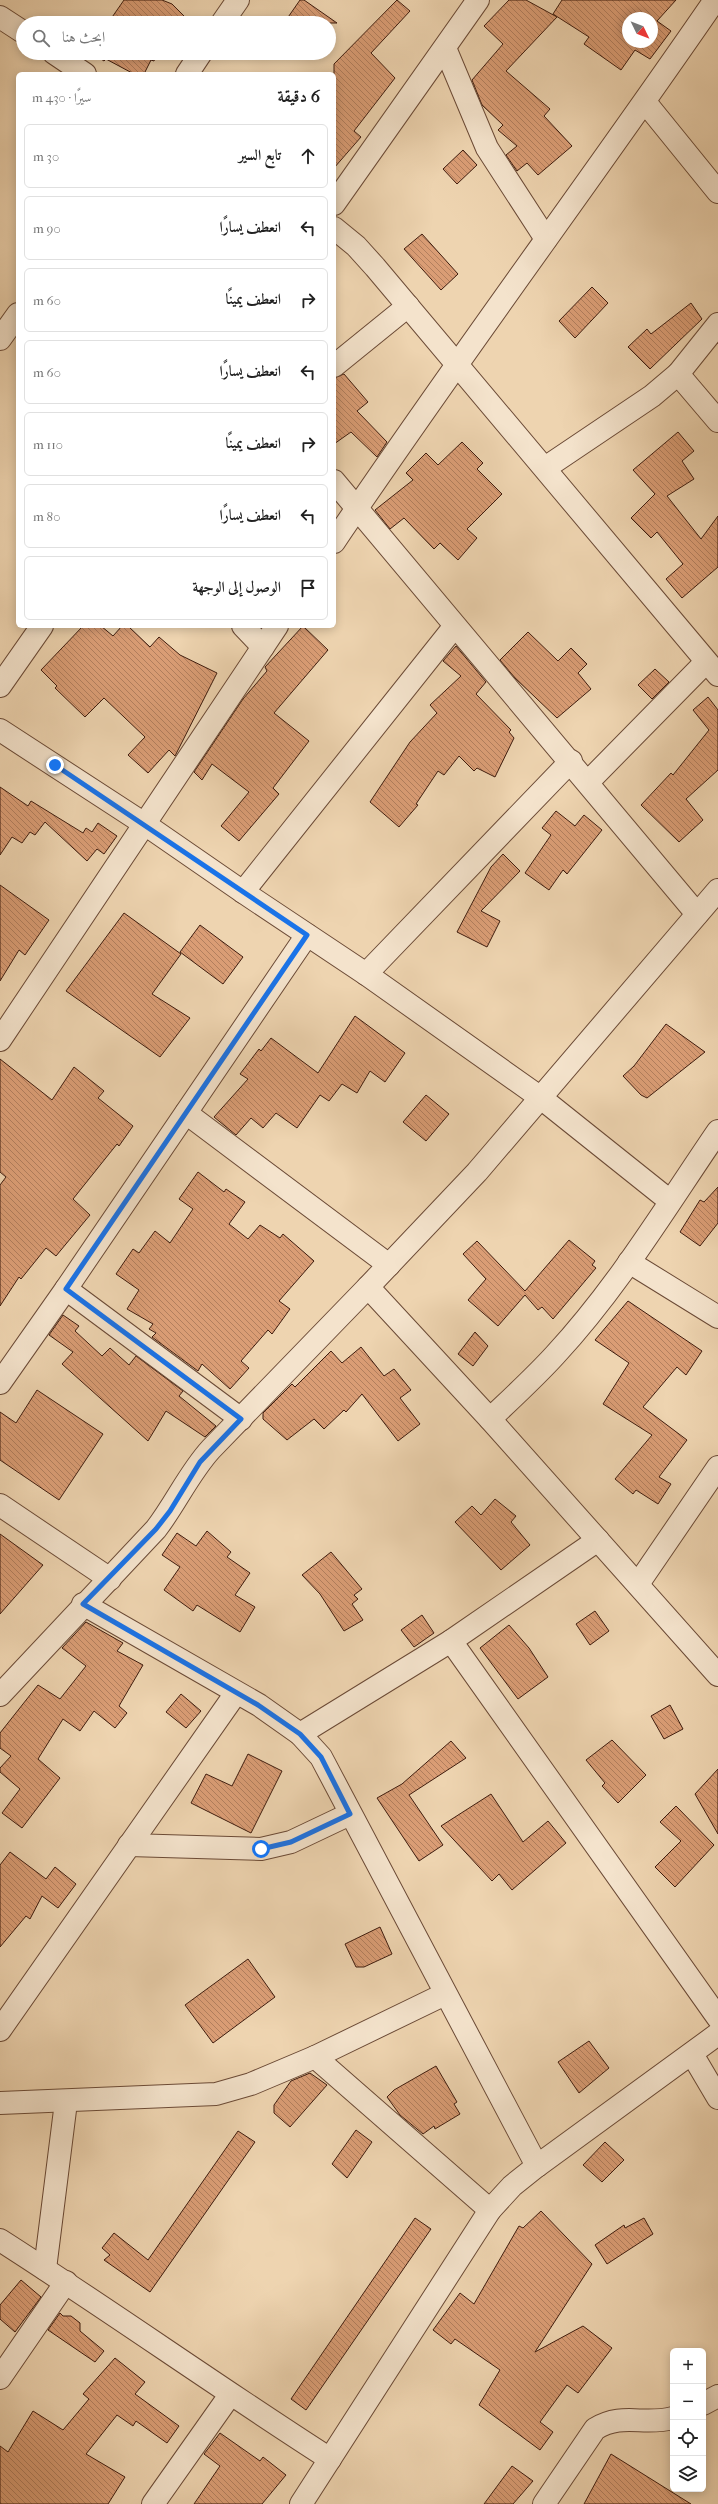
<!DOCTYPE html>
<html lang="ar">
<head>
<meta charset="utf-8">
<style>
	:root { --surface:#fff; --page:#f2f2f2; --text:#222; --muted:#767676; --line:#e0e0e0 }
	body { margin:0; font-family:"IM FELL French Canon",Amiri,serif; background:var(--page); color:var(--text); direction:rtl }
	.controls { position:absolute; right:12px; bottom:12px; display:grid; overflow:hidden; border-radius:6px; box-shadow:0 2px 10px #0003 }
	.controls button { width:36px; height:36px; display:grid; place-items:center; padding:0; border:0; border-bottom:1px solid var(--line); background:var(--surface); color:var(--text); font:20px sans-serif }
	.compass { position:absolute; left:622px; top:12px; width:36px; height:36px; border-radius:50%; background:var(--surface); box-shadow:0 2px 10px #0003; rotate:133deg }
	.stop { position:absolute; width:12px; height:12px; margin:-9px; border:3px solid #1a73e8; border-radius:50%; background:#fff }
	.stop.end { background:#1a73e8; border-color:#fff; box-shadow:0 1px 4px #0008 }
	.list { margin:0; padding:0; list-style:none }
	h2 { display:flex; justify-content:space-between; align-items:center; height:52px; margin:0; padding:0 16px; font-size:17px }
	h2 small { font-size:13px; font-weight:400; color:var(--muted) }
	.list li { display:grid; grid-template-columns:26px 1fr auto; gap:12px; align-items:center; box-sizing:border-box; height:64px; margin:0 8px 8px; padding:0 8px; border:1px solid var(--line); border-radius:6px }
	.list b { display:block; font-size:15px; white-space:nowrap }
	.list em { font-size:13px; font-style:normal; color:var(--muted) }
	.icon { flex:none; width:22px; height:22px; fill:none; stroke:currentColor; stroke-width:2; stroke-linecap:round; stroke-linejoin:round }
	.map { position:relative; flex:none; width:718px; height:2504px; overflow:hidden; direction:ltr }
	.search { position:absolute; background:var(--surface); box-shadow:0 2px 10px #0003; left:16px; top:16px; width:320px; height:44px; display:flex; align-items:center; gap:10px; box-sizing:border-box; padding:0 14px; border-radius:22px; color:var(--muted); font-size:15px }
	.panel { position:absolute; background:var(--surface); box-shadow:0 2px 10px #0003; left:16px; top:72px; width:320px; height:556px; border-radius:6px; direction:rtl }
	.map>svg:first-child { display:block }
	.building { fill:url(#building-back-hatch); stroke:#3f1c0e; fill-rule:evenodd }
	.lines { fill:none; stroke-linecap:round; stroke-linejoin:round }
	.minor-casing { stroke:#6b4a36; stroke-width:24 }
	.minor { stroke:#f4e3cc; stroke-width:22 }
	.route { stroke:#1a73e8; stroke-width:5 }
</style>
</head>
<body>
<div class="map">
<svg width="718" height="2504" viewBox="0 0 718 2504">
	<defs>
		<pattern id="building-back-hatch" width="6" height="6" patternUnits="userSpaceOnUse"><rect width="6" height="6" fill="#da9d75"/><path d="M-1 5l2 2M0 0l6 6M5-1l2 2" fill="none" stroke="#b27f5e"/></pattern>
	</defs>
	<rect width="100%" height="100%" fill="#eed4b0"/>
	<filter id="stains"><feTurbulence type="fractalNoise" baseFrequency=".005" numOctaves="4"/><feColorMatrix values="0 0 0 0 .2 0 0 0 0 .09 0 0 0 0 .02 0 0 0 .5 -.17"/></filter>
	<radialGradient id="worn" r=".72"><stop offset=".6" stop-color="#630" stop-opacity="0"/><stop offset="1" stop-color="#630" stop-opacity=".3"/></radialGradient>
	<g class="building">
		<path d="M 124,0 L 162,0 L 172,4 L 191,23 L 108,23 Z"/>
		<path d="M 300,0 L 304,0 L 337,23 L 284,23 Z"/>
		<path d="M 397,0 L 410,11 L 371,53 L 395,78 L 354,131 L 361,137 L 334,168 L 334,64 Z"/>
		<path d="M 509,0 L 526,0 L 557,17 L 506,71 L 550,109 L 544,116 L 572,146 L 538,175 L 527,163 L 517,171 L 506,155 L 517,146 L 498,130 L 503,125 L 482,105 L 472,80 L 503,44 L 484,26 Z"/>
		<path d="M 562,0 L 676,0 L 657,21 L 671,31 L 650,59 L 635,50 L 621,70 L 584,44 L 589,37 L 553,14 ZM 628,18 L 652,18 L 652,42 L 628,42 Z"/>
		<path d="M 92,53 L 157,53 L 154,61 L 151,60 L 144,74 L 134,74 L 106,59 L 104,61 Z"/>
		<path d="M 463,150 L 477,165 L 457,184 L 443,169 Z"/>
		<path d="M 422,234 L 458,274 L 441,290 L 404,249 Z"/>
		<path d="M 592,287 L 608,303 L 575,338 L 559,321 Z"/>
		<path d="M 691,303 L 702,319 L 650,369 L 628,347 L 647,329 L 651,334 Z"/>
		<path d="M 344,374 L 368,402 L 357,411 L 387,442 L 377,457 L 351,432 L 334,444 L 334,378 Z"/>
		<path d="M 678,432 L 694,451 L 682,461 L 694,479 L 667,496 L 701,539 L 718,516 L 718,567 L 682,598 L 666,579 L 683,564 L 657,532 L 651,538 L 631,518 L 655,494 L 633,470 Z"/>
		<path d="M 462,442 L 483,463 L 477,469 L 502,494 L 467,529 L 477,538 L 458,560 L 440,543 L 434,549 L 404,518 L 390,529 L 375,510 L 413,480 L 406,473 L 426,453 L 438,465 Z"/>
		<path d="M 83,626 L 101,626 L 113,636 L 122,626 L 128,626 L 150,647 L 159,637 L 180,655 L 217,673 L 175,756 L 169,750 L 148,773 L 128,755 L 145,737 L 104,698 L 85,717 L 55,688 L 57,686 L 41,670 Z"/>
		<path d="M 303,626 L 328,650 L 274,713 L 309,741 L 273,788 L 279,794 L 239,841 L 221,826 L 249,792 L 212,764 L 202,780 L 194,772 L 243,699 L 267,671 L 265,667 Z"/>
		<path d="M 528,632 L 558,661 L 571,648 L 587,664 L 578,673 L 591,689 L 557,718 L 515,678 L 500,660 Z"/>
		<path d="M 456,646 L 486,682 L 476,694 L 511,730 L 509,732 L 514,738 L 495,777 L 477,768 L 474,771 L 459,756 L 444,775 L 438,771 L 416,804 L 418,805 L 399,827 L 370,802 L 410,742 L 437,713 L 430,705 L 461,676 L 443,661 Z"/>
		<path d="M 655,669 L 669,682 L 652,699 L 638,685 Z"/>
		<path d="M 708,697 L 718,710 L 718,770 L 686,799 L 703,820 L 679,842 L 641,805 L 671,773 L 673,775 L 709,730 L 693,710 Z"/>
		<path d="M 0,787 L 28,806 L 31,801 L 83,833 L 86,828 L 92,832 L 98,823 L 117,836 L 104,854 L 97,849 L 87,861 L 45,822 L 35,835 L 30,832 L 22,843 L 12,837 L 0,855 Z"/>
		<path d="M 556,811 L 575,826 L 584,815 L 602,830 L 567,874 L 563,870 L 549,890 L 525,873 L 551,835 L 542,828 Z"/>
		<path d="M 503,854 L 520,871 L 481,911 L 500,921 L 487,947 L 457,932 L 491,867 Z"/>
		<path d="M 0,885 L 49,920 L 25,955 L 19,950 L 0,981 Z"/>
		<path d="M 124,913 L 181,954 L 152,994 L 190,1018 L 160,1057 L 66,991 Z"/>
		<path d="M 200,925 L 243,957 L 223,984 L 180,952 Z"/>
		<path d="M 355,1016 L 405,1053 L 385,1082 L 370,1071 L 357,1093 L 342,1084 L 329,1101 L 320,1095 L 297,1128 L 276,1113 L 263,1128 L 251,1118 L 236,1135 L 214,1117 L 248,1079 L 240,1074 L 259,1049 L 261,1051 L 271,1038 L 318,1073 Z"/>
		<path d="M 666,1024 L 705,1052 L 647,1098 L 641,1095 L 623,1076 L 634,1066 Z"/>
		<path d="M 0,1059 L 52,1100 L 74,1067 L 104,1091 L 98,1098 L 133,1126 L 119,1146 L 117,1144 L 73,1199 L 90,1215 L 56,1256 L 46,1248 L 21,1279 L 19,1277 L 0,1306 L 0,1185 L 6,1177 L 0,1172 Z"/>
		<path d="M 426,1095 L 449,1114 L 426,1141 L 403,1122 Z"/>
		<path d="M 198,1172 L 224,1192 L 226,1189 L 245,1202 L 229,1224 L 248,1239 L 260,1225 L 280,1238 L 283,1234 L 314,1261 L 279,1301 L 290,1309 L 272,1334 L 268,1330 L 241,1361 L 249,1368 L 230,1389 L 202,1364 L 198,1371 L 152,1337 L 156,1333 L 149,1329 L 153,1324 L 127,1309 L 139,1290 L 116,1274 L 133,1249 L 139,1253 L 155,1231 L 170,1243 L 193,1209 L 179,1199 Z"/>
		<path d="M 718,1187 L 718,1223 L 700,1246 L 680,1232 L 700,1200 L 704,1202 Z"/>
		<path d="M 569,1240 L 595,1261 L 592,1265 L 596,1268 L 553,1319 L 542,1307 L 538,1310 L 525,1295 L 498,1326 L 468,1300 L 486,1279 L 463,1254 L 477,1241 L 525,1291 Z"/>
		<path d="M 628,1301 L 702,1351 L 686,1375 L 677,1367 L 643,1407 L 687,1440 L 659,1477 L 671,1484 L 658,1504 L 636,1490 L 633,1494 L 615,1479 L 652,1435 L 603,1404 L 629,1363 L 595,1340 Z"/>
		<path d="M 63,1315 L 79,1326 L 75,1331 L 102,1356 L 110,1348 L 129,1365 L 136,1356 L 183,1391 L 179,1396 L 216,1426 L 205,1437 L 166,1411 L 148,1441 L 62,1364 L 73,1352 L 49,1335 Z"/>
		<path d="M 475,1332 L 488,1346 L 473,1366 L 458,1354 Z"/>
		<path d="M 361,1347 L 384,1376 L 394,1369 L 411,1390 L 400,1398 L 420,1424 L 398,1441 L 362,1394 L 346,1412 L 344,1410 L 324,1429 L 314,1419 L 287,1440 L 263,1419 L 263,1413 L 292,1384 L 295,1387 L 331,1351 L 342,1363 Z"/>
		<path d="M 37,1390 L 103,1434 L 59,1500 L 0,1460 L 0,1412 L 16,1423 Z"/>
		<path d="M 495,1499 L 516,1516 L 511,1522 L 530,1545 L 501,1570 L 455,1522 L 472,1506 L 481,1515 Z"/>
		<path d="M 207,1531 L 231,1552 L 227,1557 L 250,1573 L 235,1595 L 255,1607 L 240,1632 L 197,1605 L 193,1611 L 164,1590 L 180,1567 L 162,1555 L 177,1533 L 196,1546 Z"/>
		<path d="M 0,1534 L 43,1565 L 0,1614 Z"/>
		<path d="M 331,1552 L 362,1589 L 354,1595 L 358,1599 L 352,1604 L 363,1620 L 344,1631 L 320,1594 L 302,1575 Z"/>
		<path d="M 595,1611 L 609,1631 L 590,1645 L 576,1624 Z"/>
		<path d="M 422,1615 L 434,1633 L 414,1647 L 401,1630 Z"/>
		<path d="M 86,1622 L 123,1643 L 117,1651 L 143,1665 L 119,1706 L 127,1713 L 115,1728 L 94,1711 L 80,1731 L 63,1719 L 38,1759 L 60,1778 L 22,1828 L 2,1813 L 20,1789 L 0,1772 L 0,1768 L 11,1756 L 0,1748 L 0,1733 L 38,1685 L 60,1699 L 86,1666 L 62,1648 Z"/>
		<path d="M 509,1625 L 529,1648 L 548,1677 L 518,1699 L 480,1648 Z"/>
		<path d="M 181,1694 L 201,1711 L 186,1728 L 166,1712 Z"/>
		<path d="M 670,1705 L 683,1729 L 664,1739 L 651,1716 Z"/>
		<path d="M 612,1740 L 646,1775 L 618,1803 L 602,1786 L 605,1783 L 586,1760 Z"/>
		<path d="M 451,1741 L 466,1758 L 409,1795 L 443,1845 L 419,1861 L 377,1798 L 402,1784 Z"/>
		<path d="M 248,1754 L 282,1771 L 251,1833 L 191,1803 L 206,1774 L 232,1786 Z"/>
		<path d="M 718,1769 L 718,1834 L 695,1794 Z"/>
		<path d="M 491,1794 L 523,1842 L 548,1821 L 566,1843 L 512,1890 L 499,1874 L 492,1881 L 441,1826 Z"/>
		<path d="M 676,1806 L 714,1845 L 675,1887 L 655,1867 L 681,1841 L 660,1822 Z"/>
		<path d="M 10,1852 L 46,1879 L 55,1867 L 76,1884 L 58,1908 L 42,1896 L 30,1919 L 26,1916 L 0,1947 L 0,1865 Z"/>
		<path d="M 380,1927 L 392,1954 L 364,1967 L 356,1967 L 345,1944 Z"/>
		<path d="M 248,1959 L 275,1997 L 213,2043 L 185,2005 Z"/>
		<path d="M 589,2041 L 609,2068 L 579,2093 L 558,2062 Z"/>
		<path d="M 436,2066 L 457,2102 L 454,2104 L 460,2114 L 435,2129 L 434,2126 L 423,2134 L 400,2115 L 387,2097 L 394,2090 Z"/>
		<path d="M 310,2073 L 327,2085 L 290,2127 L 274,2113 L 274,2105 L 291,2081 Z"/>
		<path d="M 356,2130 L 372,2142 L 347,2178 L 332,2164 Z"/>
		<path d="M 238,2131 L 255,2142 L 150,2292 L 104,2260 L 110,2255 L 102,2248 L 114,2233 L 148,2260 Z"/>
		<path d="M 605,2142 L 624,2160 L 602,2182 L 583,2165 Z"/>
		<path d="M 541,2211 L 592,2264 L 535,2352 L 583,2326 L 612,2348 L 578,2393 L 567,2385 L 540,2422 L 553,2432 L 540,2450 L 479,2405 L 500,2370 L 455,2339 L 451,2344 L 433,2330 L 460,2293 L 474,2304 L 519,2226 L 523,2228 Z"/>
		<path d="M 415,2218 L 431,2229 L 306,2410 L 291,2399 Z"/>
		<path d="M 644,2218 L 653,2234 L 607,2264 L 595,2245 L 624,2225 L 625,2228 Z"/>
		<path d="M 21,2280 L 41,2297 L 15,2332 L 0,2319 L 0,2305 Z"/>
		<path d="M 60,2313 L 63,2316 L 71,2316 L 80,2323 L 80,2331 L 104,2351 L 95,2362 L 48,2330 Z"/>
		<path d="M 115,2358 L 145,2382 L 135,2394 L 179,2426 L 167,2443 L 136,2421 L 133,2426 L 117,2415 L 86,2454 L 125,2477 L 108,2504 L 0,2504 L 0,2446 L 8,2452 L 33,2411 L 63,2430 L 89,2399 L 83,2394 Z"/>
		<path d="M 220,2433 L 260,2461 L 263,2457 L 286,2475 L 262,2504 L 194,2504 L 220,2466 L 204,2454 Z"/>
		<path d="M 611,2454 L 691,2504 L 584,2504 Z"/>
		<path d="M 512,2466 L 533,2481 L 513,2504 L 484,2504 Z"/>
	</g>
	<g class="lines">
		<g class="minor-casing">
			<g id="minor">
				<path d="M 0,17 L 23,32"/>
				<path d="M 222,23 L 238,0"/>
				<path d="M 445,48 L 487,148 L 546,239"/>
				<path d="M 54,53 L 85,74"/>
				<path d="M 187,74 L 201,53"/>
				<path d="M 645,102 L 718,192"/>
				<path d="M 334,204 L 478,0"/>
				<path d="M 334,228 L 356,246 L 375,267 L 718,675"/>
				<path d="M 0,339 L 18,314"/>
				<path d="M 334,366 L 408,306"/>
				<path d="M 678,374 L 718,324"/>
				<path d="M 545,468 L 652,396 L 678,374 L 718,421"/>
				<path d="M 334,481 L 697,914"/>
				<path d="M 334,542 C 457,359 590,182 715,0"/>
				<path d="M 243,626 L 263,647"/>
				<path d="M 0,686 L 42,626"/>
				<path d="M 0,730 L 146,825 L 243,892 L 366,974 L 541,1098 L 670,1201"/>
				<path d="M 588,782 L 706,662"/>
				<path d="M 718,890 L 477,1172 L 368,1287 L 490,1419 L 718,1675"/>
				<path d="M 243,892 L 454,627"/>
				<path d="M 366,974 L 571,761"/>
				<path d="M 0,1040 L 277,626"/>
				<path d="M 186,1113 L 389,1265"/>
				<path d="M 629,1262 L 718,1317"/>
				<path d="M 66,1289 L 307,935"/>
				<path d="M 0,1383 L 66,1289 L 241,1419"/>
				<path d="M 490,1419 C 512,1398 535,1377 555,1355 C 618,1287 666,1207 718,1131"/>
				<path d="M 0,1505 L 110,1579"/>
				<path d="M 638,1584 L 718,1467"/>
				<path d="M 83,1604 L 259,1705 L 300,1734 L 321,1757 L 537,2166"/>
				<path d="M 451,1641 L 718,2018"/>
				<path d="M 0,1695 L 156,1529 C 176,1503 189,1473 211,1449 L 368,1287"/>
				<path d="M 300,1734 L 451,1641 L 598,1540"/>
				<path d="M 129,1845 L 261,1849 L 291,1842 L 350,1814"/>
				<path d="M 0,2030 L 236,1693"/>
				<path d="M 692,2054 L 718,2098"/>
				<path d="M 315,2057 L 490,2210"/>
				<path d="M 0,2103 L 216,2094 L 251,2084 L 315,2057 L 445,1994"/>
				<path d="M 0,2240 C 111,2311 219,2388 330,2459"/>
				<path d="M 45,2269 L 66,2102"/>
				<path d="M 0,2378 L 66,2282"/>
				<path d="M 703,2404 L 718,2396"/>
				<path d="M 153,2504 L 230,2395"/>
				<path d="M 301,2504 L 490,2210 L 512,2186 L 537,2166 L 718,2034"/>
				<path d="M 544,2504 L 595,2429 C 623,2412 643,2426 673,2418"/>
			</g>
		</g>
		<use href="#minor" class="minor"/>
	</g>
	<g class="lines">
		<path class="route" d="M 55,765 L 307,935 L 66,1289 L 241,1419 L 200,1462 L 170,1511 L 156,1529 L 83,1604 L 258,1705 L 300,1734 L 321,1757 L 350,1814 L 291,1842 L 261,1849"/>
	</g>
	<rect width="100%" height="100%" filter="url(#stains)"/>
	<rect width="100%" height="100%" fill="url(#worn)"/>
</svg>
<div class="controls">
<button>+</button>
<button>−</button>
<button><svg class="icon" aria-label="locate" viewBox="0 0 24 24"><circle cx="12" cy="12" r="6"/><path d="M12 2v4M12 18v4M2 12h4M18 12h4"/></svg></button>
<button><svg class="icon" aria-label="layers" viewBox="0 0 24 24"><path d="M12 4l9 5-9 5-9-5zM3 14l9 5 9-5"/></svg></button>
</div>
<svg class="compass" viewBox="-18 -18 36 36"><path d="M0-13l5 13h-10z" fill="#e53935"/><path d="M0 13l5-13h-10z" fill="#767676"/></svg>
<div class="stop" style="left:261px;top:1849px"></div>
<div class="stop end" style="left:55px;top:765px"></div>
<div class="search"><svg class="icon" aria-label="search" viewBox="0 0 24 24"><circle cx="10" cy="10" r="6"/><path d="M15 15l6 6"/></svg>ابحث هنا</div>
<section class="panel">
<h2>6 دقيقة<small>سيرًا · 430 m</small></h2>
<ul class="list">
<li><svg class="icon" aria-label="ahead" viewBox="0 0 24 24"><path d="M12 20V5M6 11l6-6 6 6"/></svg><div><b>تابع السير</b></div><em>30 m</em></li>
<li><svg class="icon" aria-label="left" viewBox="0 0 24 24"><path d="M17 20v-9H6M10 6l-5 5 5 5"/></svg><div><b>انعطف يسارًا</b></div><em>90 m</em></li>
<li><svg class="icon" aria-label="right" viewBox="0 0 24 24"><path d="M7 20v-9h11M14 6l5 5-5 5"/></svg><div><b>انعطف يمينًا</b></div><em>60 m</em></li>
<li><svg class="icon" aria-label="left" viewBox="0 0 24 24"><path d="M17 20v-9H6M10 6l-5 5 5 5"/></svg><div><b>انعطف يسارًا</b></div><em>60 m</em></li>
<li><svg class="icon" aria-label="right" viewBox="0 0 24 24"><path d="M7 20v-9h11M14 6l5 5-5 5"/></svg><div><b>انعطف يمينًا</b></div><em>110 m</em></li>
<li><svg class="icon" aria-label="left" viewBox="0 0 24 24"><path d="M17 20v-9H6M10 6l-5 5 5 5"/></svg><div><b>انعطف يسارًا</b></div><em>80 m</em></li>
<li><svg class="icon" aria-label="arrive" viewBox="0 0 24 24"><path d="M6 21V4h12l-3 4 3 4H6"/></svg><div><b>الوصول إلى الوجهة</b></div></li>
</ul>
</section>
</div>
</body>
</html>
